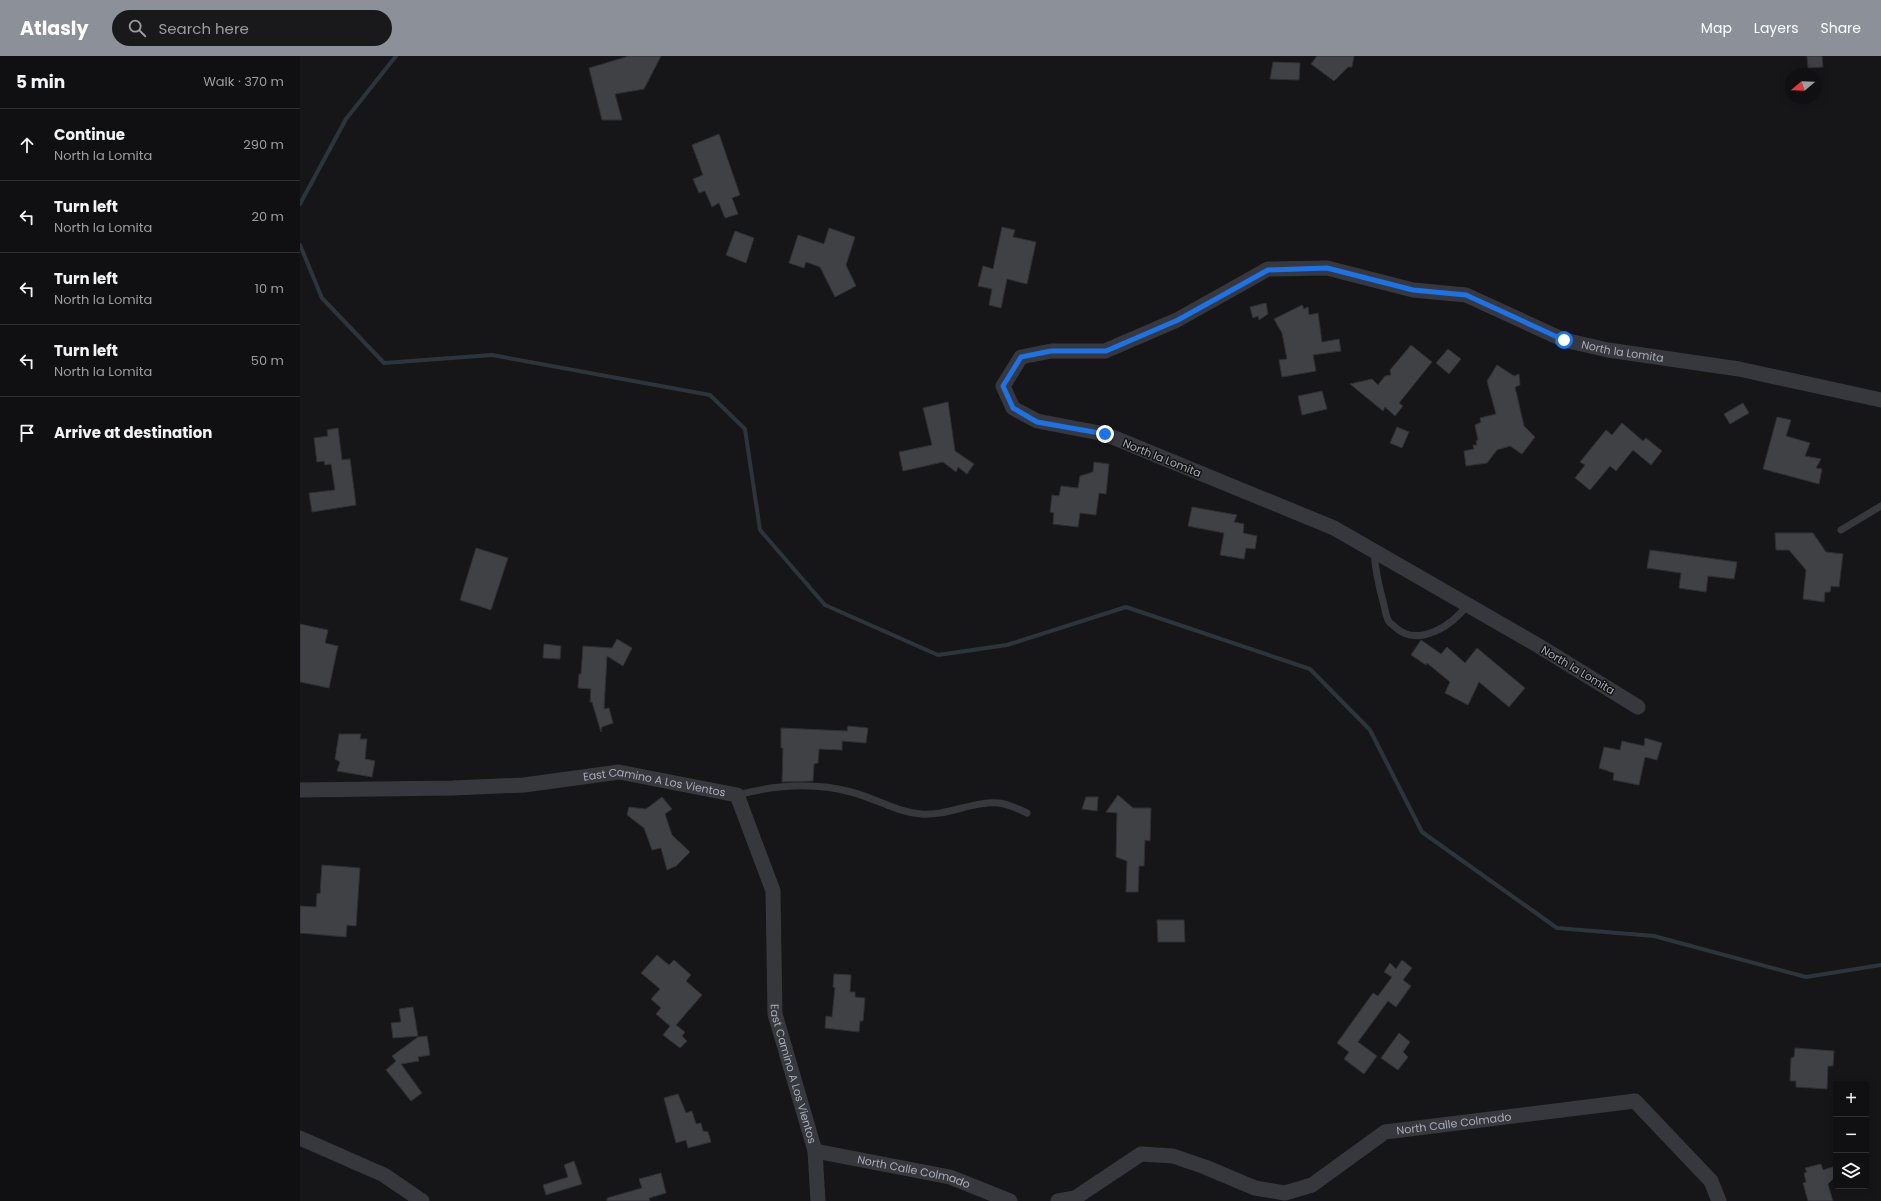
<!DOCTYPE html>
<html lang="en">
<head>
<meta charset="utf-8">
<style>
	:root { --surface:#101012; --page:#19191b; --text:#f1f3f6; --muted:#9c9d9f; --line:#303032; --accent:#8c9099 }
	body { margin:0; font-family:Poppins,sans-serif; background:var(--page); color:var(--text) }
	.controls { position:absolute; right:12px; bottom:12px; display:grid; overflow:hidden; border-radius:4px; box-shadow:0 2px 10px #0003 }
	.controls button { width:36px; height:36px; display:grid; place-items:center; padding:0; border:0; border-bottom:1px solid var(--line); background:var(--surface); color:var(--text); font:20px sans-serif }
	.compass { position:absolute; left:1485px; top:12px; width:36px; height:36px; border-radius:50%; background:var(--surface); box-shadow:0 2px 10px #0003; rotate:251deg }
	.stop { position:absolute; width:12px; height:12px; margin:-9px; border:3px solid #1a73e8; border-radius:50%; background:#fff }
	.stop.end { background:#1a73e8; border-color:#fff; box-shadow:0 1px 4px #0008 }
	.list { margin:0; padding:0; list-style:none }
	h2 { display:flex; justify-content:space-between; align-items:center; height:52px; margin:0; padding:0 16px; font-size:17px }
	h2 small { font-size:13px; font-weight:400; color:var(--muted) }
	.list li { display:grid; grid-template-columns:26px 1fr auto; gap:12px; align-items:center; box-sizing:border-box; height:72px; padding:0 16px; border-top:1px solid var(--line) }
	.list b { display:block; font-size:15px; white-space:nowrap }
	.list p { margin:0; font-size:13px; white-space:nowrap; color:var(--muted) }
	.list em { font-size:13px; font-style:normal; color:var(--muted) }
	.icon { flex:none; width:22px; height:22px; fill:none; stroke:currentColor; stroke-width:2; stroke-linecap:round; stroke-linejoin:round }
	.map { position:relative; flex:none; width:1581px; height:1145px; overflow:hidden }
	header { display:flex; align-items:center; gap:24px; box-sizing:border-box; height:56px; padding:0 20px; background:var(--accent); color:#fff }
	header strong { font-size:19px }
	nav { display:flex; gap:22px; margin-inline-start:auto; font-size:14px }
	.search { width:280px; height:36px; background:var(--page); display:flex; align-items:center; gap:10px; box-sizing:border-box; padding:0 14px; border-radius:22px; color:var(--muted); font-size:15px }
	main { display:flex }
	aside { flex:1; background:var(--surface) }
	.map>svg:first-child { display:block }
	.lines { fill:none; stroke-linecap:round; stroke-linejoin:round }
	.stream { stroke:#2c353c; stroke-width:4 }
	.building { fill:#404145; stroke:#303034 }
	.lane { stroke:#37383d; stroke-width:7 }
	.street { stroke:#37383d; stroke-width:15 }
	.route { stroke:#1a73e8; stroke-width:5 }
	.labels { text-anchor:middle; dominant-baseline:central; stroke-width:3; stroke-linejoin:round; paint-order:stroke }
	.street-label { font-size:11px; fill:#a8adb8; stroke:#111113 }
</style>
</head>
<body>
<header>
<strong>Atlasly</strong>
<div class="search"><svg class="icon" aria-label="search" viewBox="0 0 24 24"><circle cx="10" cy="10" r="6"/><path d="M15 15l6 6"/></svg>Search here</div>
<nav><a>Map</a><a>Layers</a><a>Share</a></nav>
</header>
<main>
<aside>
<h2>5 min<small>Walk · 370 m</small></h2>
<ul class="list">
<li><svg class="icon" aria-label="ahead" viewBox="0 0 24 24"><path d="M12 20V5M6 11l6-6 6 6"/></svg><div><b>Continue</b><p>North la Lomita</p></div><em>290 m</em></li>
<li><svg class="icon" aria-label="left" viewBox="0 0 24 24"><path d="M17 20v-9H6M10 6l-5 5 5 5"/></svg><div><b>Turn left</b><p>North la Lomita</p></div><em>20 m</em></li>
<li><svg class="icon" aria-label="left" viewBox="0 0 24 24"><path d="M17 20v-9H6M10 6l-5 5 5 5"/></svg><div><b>Turn left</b><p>North la Lomita</p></div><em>10 m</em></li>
<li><svg class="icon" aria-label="left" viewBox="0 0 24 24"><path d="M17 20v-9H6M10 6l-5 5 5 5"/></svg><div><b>Turn left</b><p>North la Lomita</p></div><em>50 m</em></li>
<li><svg class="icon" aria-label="arrive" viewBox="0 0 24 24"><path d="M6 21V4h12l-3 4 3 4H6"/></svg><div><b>Arrive at destination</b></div></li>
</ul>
</aside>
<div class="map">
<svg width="1581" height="1145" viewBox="0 0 1581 1145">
	<rect width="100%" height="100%" fill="#161618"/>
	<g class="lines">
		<g class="stream">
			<path d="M 0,148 L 46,63 L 96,0"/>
			<path d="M 0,189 L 22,242 L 84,307 L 192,299 L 410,339 L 445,373 L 460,474 L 525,549 L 638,599 L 707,589 L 826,551 L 1010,613 L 1070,674 L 1122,776 L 1257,872 L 1354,880 L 1506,921 L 1581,909"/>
		</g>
	</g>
	<g class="building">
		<path d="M 329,0 L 361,0 L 344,33 L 315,38 L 322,64 L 302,64 L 289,12 Z"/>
		<path d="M 1017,0 L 1054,0 L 1052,11 L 1048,11 L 1034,25 L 1011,8 Z"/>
		<path d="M 1507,0 L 1522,0 L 1523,11 L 1508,12 Z"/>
		<path d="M 973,6 L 1000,7 L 999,24 L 970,23 Z"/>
		<path d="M 419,78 L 440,139 L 432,142 L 438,158 L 425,162 L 419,147 L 412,151 L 405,135 L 399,137 L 393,123 L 403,119 L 392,89 Z"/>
		<path d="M 702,171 L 715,174 L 713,181 L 736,186 L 727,228 L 707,223 L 701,252 L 689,249 L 692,233 L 678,230 L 683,210 L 693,213 Z"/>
		<path d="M 529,172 L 555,181 L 546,209 L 556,230 L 535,241 L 520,211 L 506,206 L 504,212 L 489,207 L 498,179 L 524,188 Z"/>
		<path d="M 435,175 L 454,182 L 446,207 L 426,199 Z"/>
		<path d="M 966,247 L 968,258 L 959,264 L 958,260 L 953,262 L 950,251 Z"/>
		<path d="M 1002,249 L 1004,253 L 1008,251 L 1009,259 L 1018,257 L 1022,286 L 1039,283 L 1041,295 L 1013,299 L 1016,315 L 982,321 L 979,304 L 987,303 L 982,277 L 974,263 Z"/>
		<path d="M 1111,289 L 1132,306 L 1099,347 L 1103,350 L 1095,360 L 1085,351 L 1083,355 L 1050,328 L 1072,323 L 1078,329 L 1085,320 L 1091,319 L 1090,314 Z"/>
		<path d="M 1148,293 L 1161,303 L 1149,318 L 1136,307 Z"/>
		<path d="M 1197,309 L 1214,320 L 1219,318 L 1220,329 L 1215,331 L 1224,370 L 1235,381 L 1222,398 L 1210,390 L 1197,394 L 1187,407 L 1166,410 L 1164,395 L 1174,393 L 1173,389 L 1177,389 L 1176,385 L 1178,384 L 1175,369 L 1181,366 L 1180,362 L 1196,358 L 1187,325 Z"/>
		<path d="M 1022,335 L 1027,353 L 1002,359 L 998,340 Z"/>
		<path d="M 648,346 L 655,395 L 674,408 L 667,418 L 658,411 L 656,416 L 643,406 L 603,415 L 599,396 L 632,389 L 623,352 Z"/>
		<path d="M 1443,347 L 1449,357 L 1430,368 L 1424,358 Z"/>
		<path d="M 1477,361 L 1491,364 L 1486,380 L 1510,387 L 1505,400 L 1521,403 L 1516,412 L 1522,413 L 1519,428 L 1463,413 Z"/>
		<path d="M 1322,367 L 1343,385 L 1346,382 L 1362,395 L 1351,409 L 1333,394 L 1316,415 L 1310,410 L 1290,434 L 1275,422 L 1285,409 L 1280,406 L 1306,374 L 1312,379 Z"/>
		<path d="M 1097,371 L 1109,376 L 1102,392 L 1090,387 Z"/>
		<path d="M 38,372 L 42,404 L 50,403 L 56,449 L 12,456 L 9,437 L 35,434 L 31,408 L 25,409 L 24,405 L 17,406 L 14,382 L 28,380 L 27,374 Z"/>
		<path d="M 794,406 L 809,408 L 806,438 L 799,437 L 796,459 L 780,457 L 778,471 L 753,468 L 754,457 L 750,456 L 752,439 L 759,440 L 761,430 L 778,432 L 780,420 L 793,416 Z"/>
		<path d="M 892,451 L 937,459 L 934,466 L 944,468 L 943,477 L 957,480 L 955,493 L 946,492 L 944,503 L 920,499 L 924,477 L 888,470 Z"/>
		<path d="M 1475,477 L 1513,477 L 1526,496 L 1543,498 L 1539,531 L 1531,530 L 1530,536 L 1525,536 L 1524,546 L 1503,543 L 1506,514 L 1489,494 L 1476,494 Z"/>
		<path d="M 176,492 L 208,502 L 191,554 L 160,544 Z"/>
		<path d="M 1350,494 L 1437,506 L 1434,523 L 1408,520 L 1406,536 L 1379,532 L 1381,517 L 1347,512 Z"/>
		<path d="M 0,568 L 28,574 L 25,587 L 38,590 L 29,632 L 0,626 Z"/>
		<path d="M 317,583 L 332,592 L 323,610 L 307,600 L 304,653 L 309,652 L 313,667 L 302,671 L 301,676 L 292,646 L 290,646 L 291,633 L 278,632 L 279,618 L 281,618 L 283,590 L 312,592 Z"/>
		<path d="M 1121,584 L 1141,598 L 1147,591 L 1165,607 L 1177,592 L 1225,632 L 1209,651 L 1179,626 L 1168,649 L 1145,637 L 1150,626 L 1127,607 L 1126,609 L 1111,599 Z"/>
		<path d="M 244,588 L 261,590 L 260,603 L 243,602 Z"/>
		<path d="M 548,670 L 568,672 L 566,687 L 542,685 L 542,694 L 519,693 L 518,707 L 514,708 L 513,725 L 482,726 L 483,692 L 481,692 L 481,672 L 547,675 Z"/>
		<path d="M 39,678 L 61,678 L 60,683 L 67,683 L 65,703 L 75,705 L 72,721 L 37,715 L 40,706 L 35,703 Z"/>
		<path d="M 1345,682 L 1362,687 L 1357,704 L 1345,701 L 1339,729 L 1313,724 L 1314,717 L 1299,712 L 1304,691 L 1320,694 L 1322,685 L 1344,690 Z"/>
		<path d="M 818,739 L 833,752 L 851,752 L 850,785 L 845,784 L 844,810 L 839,810 L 838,836 L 826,836 L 827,805 L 816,801 L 817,757 L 806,756 Z"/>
		<path d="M 362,741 L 372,753 L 365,758 L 372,779 L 390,796 L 376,810 L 367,814 L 361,792 L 352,794 L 344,772 L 327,759 L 329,751 L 346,753 Z"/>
		<path d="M 786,741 L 798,741 L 797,755 L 782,753 Z"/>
		<path d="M 22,809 L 60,812 L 56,870 L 47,869 L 46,881 L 0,877 L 0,850 L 16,851 L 17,837 L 20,838 Z"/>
		<path d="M 857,864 L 884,864 L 885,886 L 858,886 Z"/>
		<path d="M 357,899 L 369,909 L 374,904 L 391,919 L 386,925 L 402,939 L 376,969 L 385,976 L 382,980 L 387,985 L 380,992 L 363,979 L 370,970 L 356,958 L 361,952 L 351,943 L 360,933 L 341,917 Z"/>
		<path d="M 1102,904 L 1112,912 L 1103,924 L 1111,930 L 1096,951 L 1088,945 L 1058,986 L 1077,1000 L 1064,1018 L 1044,1003 L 1049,996 L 1037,987 L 1073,937 L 1078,940 L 1092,921 L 1084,916 L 1090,907 L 1096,913 Z"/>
		<path d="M 534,918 L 551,919 L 550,936 L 555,936 L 555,941 L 565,942 L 563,965 L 560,965 L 559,976 L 525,972 L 526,960 L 532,961 L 535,932 L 533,931 Z"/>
		<path d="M 113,951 L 118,980 L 93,982 L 91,967 L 101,966 L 99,953 Z"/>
		<path d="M 1099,977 L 1110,986 L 1103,996 L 1108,1001 L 1098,1014 L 1081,1002 Z"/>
		<path d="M 127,980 L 130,999 L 118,1001 L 119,1005 L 101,1008 L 122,1037 L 111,1045 L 86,1014 L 96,1005 L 92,1000 L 118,981 Z"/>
		<path d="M 1495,992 L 1534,995 L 1533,1010 L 1528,1010 L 1527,1033 L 1496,1031 L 1496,1025 L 1490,1025 L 1491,1002 L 1494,1001 Z"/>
		<path d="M 378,1038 L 386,1057 L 392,1055 L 396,1068 L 401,1067 L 403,1075 L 408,1076 L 411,1086 L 388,1092 L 386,1084 L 376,1087 L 364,1042 Z"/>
		<path d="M 274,1105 L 282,1128 L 246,1139 L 243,1129 L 268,1121 L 264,1109 Z"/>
		<path d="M 1521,1108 L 1523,1114 L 1536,1110 L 1536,1120 L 1528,1128 L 1533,1145 L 1508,1145 L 1503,1127 L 1506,1126 L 1504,1117 L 1507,1116 L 1505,1112 Z"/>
		<path d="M 361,1117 L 366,1137 L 349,1142 L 350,1145 L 307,1145 L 307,1142 L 342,1132 L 339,1123 Z"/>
	</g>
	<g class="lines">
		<g class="lane">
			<path d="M 1541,474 L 1581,450"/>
			<path d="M 1074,495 C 1075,514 1079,531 1084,549 C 1085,554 1086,560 1088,564 C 1089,567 1093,569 1095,571 C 1117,592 1153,570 1167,549"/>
			<path d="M 437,739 C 475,729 514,726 551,736 C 575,742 596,756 621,758 C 648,760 672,745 699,747 C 709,748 718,753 727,757"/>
		</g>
		<g class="street">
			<path id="s1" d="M 1338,651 L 1239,590 L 1034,472 L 805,378 L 737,365 L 713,352 L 703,330 L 721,301 L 751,295 L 805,295 L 877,264 L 968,213 L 1027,212 L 1113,234 L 1166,239 L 1264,284 L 1308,294 L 1439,313 L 1581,344"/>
			<path id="s2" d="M 0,734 L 153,732 L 224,729 L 319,716 L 437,739 L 473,835 L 475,958 L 515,1095 L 518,1145"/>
			<path d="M 0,1082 L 84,1119 L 122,1145"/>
			<path id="s3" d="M 515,1095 L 650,1121 L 710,1145"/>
			<path id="s4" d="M 758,1145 L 775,1142 L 841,1098 L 873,1100 L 905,1111 L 955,1132 L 985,1137 L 1012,1129 L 1085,1076 L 1335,1045 L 1411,1125 L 1419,1145"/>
		</g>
	</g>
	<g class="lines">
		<path class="route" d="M 805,378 L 737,366 L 713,352 L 703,330 L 721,301 L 751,295 L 806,295 L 878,264 L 968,214 L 1027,212 L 1113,234 L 1166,239 L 1264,284"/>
	</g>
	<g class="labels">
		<g class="street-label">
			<text stroke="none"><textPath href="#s1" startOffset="1391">North la Lomita</textPath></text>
			<text transform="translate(862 402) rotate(22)">North la Lomita</text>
			<text transform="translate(1278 614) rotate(31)">North la Lomita</text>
			<text stroke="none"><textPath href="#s2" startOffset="356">East Camino A Los Vientos</textPath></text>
			<text stroke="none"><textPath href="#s2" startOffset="728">East Camino A Los Vientos</textPath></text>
			<text stroke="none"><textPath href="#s4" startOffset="435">North Calle Colmado</textPath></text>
			<text stroke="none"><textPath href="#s3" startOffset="101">North Calle Colmado</textPath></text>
		</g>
	</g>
</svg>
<div class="controls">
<button>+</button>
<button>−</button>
<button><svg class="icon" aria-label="layers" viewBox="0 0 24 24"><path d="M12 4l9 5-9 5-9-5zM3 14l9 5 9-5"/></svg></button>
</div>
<svg class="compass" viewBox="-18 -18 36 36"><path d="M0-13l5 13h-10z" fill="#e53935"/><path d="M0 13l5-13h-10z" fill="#9c9d9f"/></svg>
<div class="stop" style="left:1264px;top:284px"></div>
<div class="stop end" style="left:805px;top:378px"></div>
</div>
</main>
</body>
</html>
